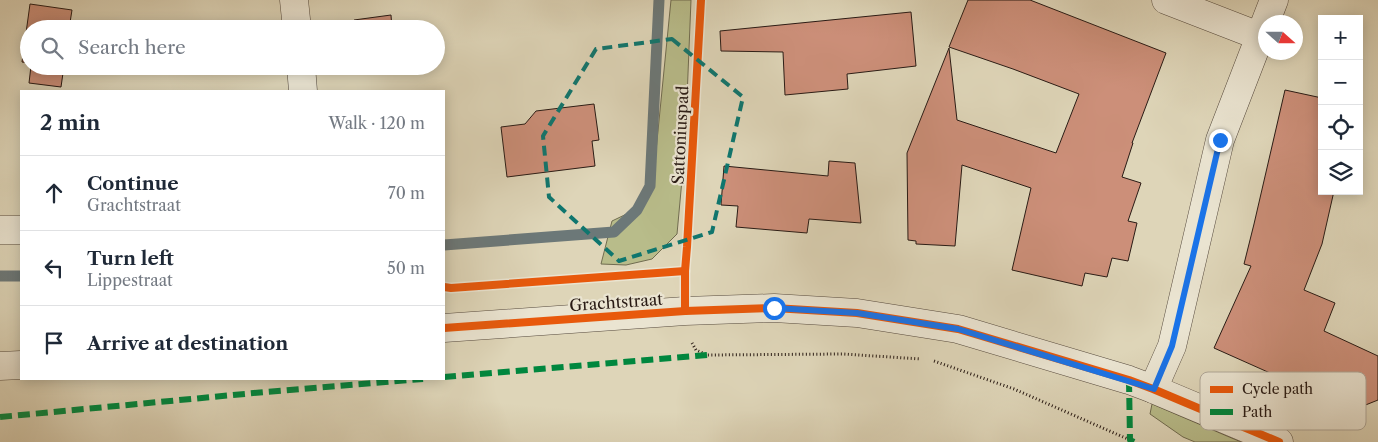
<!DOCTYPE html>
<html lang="en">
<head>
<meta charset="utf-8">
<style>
	:root { --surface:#fff; --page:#f6f6f7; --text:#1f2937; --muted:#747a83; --line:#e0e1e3 }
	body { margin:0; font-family:"Libre Caslon Text",serif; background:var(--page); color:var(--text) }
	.controls { position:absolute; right:15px; top:15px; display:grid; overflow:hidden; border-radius:0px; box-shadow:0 2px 12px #0003 }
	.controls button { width:45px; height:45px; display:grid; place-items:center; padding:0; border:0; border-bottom:1px solid var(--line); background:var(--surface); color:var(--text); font:25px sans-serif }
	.compass { position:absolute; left:1258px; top:15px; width:45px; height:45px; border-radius:50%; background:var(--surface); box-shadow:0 2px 12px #0003; rotate:111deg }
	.stop { position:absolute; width:15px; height:15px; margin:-11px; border:4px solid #1a73e8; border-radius:50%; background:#fff }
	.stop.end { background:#1a73e8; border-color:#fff; box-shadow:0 1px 5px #0008 }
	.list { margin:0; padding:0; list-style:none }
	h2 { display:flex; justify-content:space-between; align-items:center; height:65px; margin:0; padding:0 20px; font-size:21px }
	h2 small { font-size:16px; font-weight:400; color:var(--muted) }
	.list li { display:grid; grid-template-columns:32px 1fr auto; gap:15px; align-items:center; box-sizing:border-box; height:75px; padding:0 20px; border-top:1px solid var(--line) }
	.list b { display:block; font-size:19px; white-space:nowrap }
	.list p { margin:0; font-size:16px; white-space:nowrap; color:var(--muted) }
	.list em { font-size:16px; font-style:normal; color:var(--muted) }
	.icon { flex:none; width:28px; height:28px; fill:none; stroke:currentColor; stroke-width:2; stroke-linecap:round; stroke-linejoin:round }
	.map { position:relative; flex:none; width:1378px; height:442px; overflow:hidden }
	.search { position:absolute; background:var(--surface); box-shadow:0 2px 12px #0003; left:20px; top:20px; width:425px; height:55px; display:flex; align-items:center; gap:12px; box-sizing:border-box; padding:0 18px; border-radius:28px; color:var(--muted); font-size:19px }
	.panel { position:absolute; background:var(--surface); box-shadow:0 2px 12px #0003; left:20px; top:90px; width:425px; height:290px; border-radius:0px }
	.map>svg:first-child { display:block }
	.green { fill:#b8bc8a; stroke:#706c50 }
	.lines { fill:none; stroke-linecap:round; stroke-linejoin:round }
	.stream { stroke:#6c7878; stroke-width:11 }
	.building { fill:#cc8f79; stroke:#291b15 }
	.street-casing { stroke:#564a3e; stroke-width:29 }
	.path { stroke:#291b15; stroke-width:3; stroke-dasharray:1 2.5; stroke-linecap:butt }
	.street { stroke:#eae4d1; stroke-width:28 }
	.quiet { stroke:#00873e; stroke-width:6; stroke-dasharray:12 6; stroke-linecap:butt }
	.cycleway-casing { stroke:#eae4d1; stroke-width:11 }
	.cycleway { stroke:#e8590c; stroke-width:8 }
	.route { stroke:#1a73e8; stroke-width:6 }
	.marked { fill:none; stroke:#0f766e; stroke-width:4; stroke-dasharray:10 6; stroke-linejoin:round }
	.labels { text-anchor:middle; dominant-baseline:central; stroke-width:4.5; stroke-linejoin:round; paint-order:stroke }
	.street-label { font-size:16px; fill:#291b15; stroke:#eae4d1 }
	.key { fill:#eae4d1; stroke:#b0a899; stroke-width:1 }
	.key-label { font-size:14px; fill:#291b15 }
</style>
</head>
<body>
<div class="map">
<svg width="1378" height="442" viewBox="0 0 1378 442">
	<rect width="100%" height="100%" fill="#ded5b8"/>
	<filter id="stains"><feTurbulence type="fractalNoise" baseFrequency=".004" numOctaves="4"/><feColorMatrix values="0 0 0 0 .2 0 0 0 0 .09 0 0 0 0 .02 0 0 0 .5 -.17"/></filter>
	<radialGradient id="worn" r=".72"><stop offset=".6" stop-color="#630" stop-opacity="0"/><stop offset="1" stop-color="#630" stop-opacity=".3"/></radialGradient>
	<g class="green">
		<path d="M 671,0 L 691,0 L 685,147 L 677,234 L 652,259 L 626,265 L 601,264 L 612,221 L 637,209 L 654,171 Z"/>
		<path d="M 1152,404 L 1241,442 L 1195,442 L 1183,437 L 1150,414 Z"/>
	</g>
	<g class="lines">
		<g class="stream">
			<path d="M 444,245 L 614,232 L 637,210 L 650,186 L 659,0"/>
			<path d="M 0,276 L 21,276"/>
		</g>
	</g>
	<g class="building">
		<path d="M 968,0 L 1030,0 L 1166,53 L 1132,143 L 1133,143 L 1122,177 L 1141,183 L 1128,221 L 1137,223 L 1128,261 L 1112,258 L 1107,277 L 1085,273 L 1082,286 L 1012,270 L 1031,188 L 962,165 L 955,246 L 916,244 L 916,241 L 908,240 L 907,153 L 949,48 L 957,120 L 1056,153 L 1079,94 L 1013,69 L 949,47 Z"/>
		<path d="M 30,4 L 72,10 L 69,29 L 29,29 L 29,63 L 22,62 Z"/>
		<path d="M 911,12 L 916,66 L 847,74 L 848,89 L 785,95 L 783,52 L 721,51 L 720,31 Z"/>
		<path d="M 391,15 L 392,29 L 355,29 L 354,20 Z"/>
		<path d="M 31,66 L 64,66 L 61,87 L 29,83 Z"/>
		<path d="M 1285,90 L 1322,98 L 1322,191 L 1334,191 L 1322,244 L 1304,290 L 1335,303 L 1324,331 L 1378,356 L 1378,400 L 1353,410 L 1214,348 L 1251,266 L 1244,264 L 1254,224 Z"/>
		<path d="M 594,104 L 599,140 L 592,141 L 595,166 L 507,177 L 501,127 L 525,124 L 536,111 Z"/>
		<path d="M 829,161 L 855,163 L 861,223 L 809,219 L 807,233 L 736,227 L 738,206 L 721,205 L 724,166 L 828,176 Z"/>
	</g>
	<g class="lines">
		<g class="street-casing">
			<g id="street">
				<path d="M 294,0 L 297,29"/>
				<path d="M 1166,0 L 1259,36"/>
				<path d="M 301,66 L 303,91"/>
				<path d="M 0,230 L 21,230"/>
				<path d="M 444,328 L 685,311 L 774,308 L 857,313 L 958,329 L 1129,380 L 1153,389 L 1279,442"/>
				<path d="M 0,366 L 21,365"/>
				<path d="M 1153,389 L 1172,346 L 1220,140 L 1274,0"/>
			</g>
		</g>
		<g class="path">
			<path d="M 692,343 L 696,350 L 707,355 L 843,354 L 921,359"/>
			<path d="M 934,361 L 1014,389 L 1130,440"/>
		</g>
		<use href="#street" class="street"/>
		<g class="quiet">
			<path d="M 444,377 L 707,355"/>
			<path d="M 1129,380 L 1130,440 L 1134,442"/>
			<path d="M 0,417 L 265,392 L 423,379"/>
		</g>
		<g class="cycleway-casing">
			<g id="cycleway">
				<path d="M 444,287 L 451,288 L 685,271"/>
				<path d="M 685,311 L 685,271 L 687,247 L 701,0"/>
				<path d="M 444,328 L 685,311 L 774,308 L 857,313 L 958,329 L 1129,380 L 1153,389 L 1279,442"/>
			</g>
		</g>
		<use href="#cycleway" class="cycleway"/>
	</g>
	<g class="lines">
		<path class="route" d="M 774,308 L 857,313 L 958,329 L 1154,389 L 1172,346 L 1220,140"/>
	</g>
	<path class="marked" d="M 672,39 L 743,97 L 712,232 L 619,261 L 549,197 L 543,136 L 596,49 Z"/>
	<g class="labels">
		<g class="street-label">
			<text transform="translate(680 135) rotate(-87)">Sattoniuspad</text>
			<text transform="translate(616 302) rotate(-4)">Grachtstraat</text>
		</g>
	</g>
	<rect x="1200" y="372" width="166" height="58" rx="8" class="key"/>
	<rect x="1210" y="386" width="23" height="7" fill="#e8590c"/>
	<rect x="1210" y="409" width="23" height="6" fill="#00873e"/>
	<g class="key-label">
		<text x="1242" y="394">Cycle path</text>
		<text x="1242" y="417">Path</text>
	</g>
	<rect width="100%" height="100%" filter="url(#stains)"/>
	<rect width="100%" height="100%" fill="url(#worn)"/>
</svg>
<div class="controls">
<button>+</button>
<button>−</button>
<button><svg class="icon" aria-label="locate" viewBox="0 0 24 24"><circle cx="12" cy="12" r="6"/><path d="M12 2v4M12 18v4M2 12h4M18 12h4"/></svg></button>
<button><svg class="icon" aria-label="layers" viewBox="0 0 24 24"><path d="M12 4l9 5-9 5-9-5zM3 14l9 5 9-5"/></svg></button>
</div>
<svg class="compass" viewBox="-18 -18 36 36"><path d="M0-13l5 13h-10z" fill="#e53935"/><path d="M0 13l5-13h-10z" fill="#747a83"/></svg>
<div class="stop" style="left:774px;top:308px"></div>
<div class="stop end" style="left:1220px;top:140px"></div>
<div class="search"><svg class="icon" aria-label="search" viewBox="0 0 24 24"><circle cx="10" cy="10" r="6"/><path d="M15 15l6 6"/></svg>Search here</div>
<section class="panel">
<h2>2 min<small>Walk · 120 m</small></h2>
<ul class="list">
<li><svg class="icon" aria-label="ahead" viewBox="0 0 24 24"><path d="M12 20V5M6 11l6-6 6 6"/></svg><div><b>Continue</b><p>Grachtstraat</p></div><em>70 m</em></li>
<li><svg class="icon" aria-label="left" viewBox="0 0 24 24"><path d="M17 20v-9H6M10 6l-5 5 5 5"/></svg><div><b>Turn left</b><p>Lippestraat</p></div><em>50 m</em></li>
<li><svg class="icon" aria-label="arrive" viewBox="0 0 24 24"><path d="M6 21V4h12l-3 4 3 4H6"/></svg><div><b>Arrive at destination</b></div></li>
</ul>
</section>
</div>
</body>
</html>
